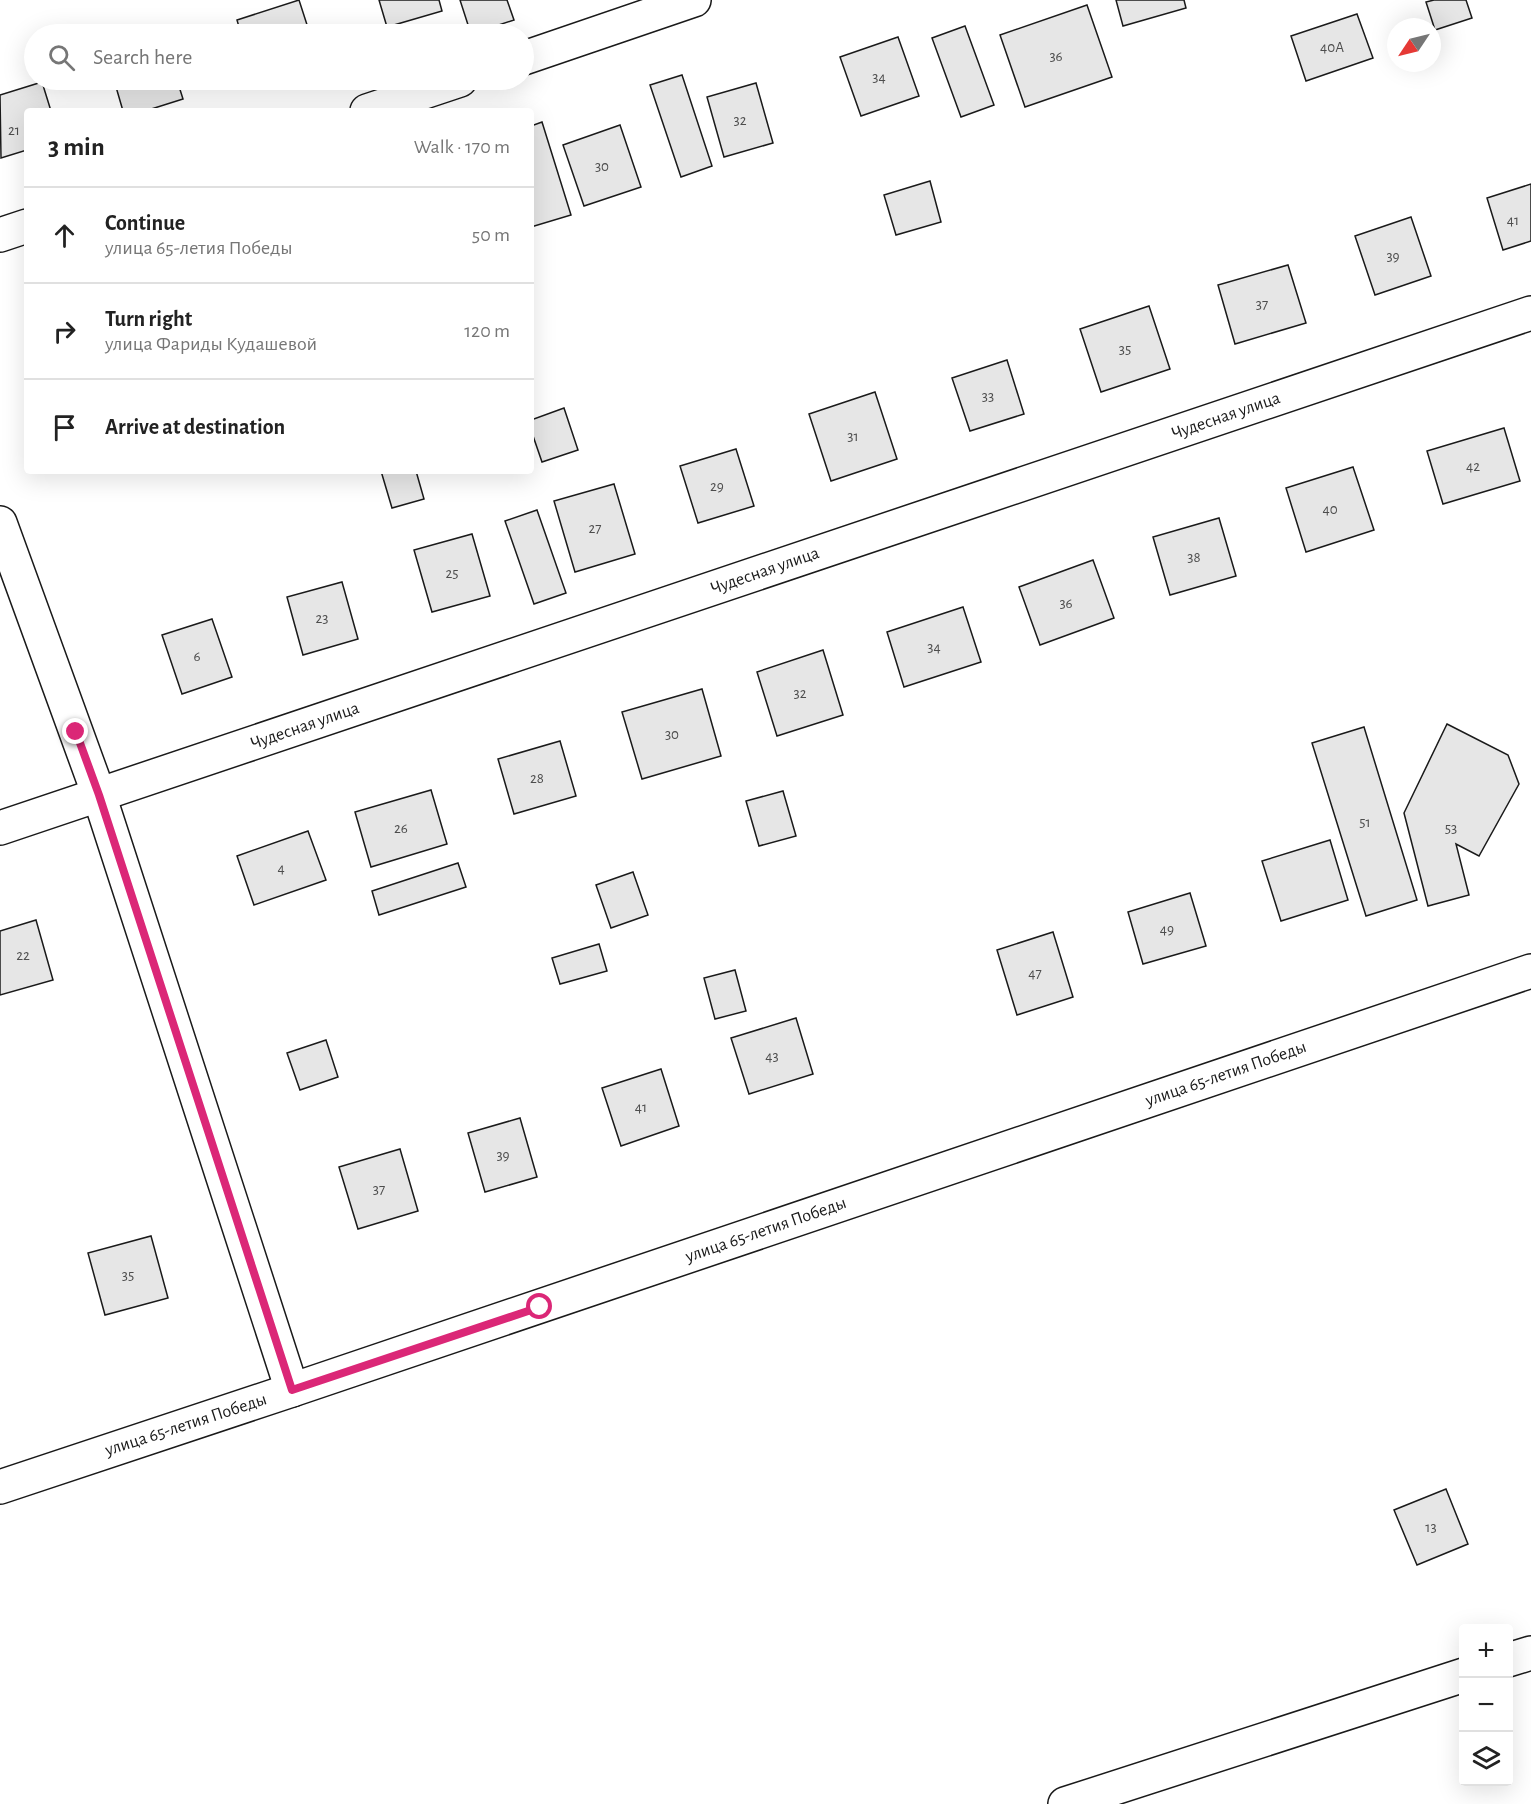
<!DOCTYPE html>
<html lang="en">
<head>
<meta charset="utf-8">
<style>
	:root { --surface:#fff; --page:#f6f6f6; --text:#222; --muted:#767676; --line:#e0e0e0 }
	body { margin:0; font-family:"Alegreya Sans",sans-serif; background:var(--page); color:var(--text) }
	.controls { position:absolute; right:18px; bottom:18px; display:grid; overflow:hidden; border-radius:6px; box-shadow:0 6px 24px #0002 }
	.controls button { width:54px; height:54px; display:grid; place-items:center; padding:0; border:0; border-bottom:2px solid var(--line); background:var(--surface); color:var(--text); font:30px sans-serif }
	.compass { position:absolute; left:1387px; top:18px; width:54px; height:54px; border-radius:50%; background:var(--surface); box-shadow:0 6px 24px #0002; rotate:235deg }
	.stop { position:absolute; width:18px; height:18px; margin:-14px; border:4px solid #db2777; border-radius:50%; background:#fff }
	.stop.end { background:#db2777; border-color:#fff; box-shadow:0 2px 6px #0008 }
	.list { margin:0; padding:0; list-style:none }
	h2 { display:flex; justify-content:space-between; align-items:center; height:78px; margin:0; padding:0 24px; font-size:26px }
	h2 small { font-size:20px; font-weight:400; color:var(--muted) }
	.list li { display:grid; grid-template-columns:39px 1fr auto; gap:18px; align-items:center; box-sizing:border-box; height:96px; padding:0 24px; border-top:2px solid var(--line) }
	.list b { display:block; font-size:22px; white-space:nowrap }
	.list p { margin:0; font-size:20px; white-space:nowrap; color:var(--muted) }
	.list em { font-size:20px; font-style:normal; color:var(--muted) }
	.icon { flex:none; width:33px; height:33px; fill:none; stroke:currentColor; stroke-width:2; stroke-linecap:round; stroke-linejoin:round }
	.map { position:relative; flex:none; width:1531px; height:1804px; overflow:hidden }
	.search { position:absolute; background:var(--surface); box-shadow:0 6px 24px #0002; left:24px; top:24px; width:510px; height:66px; display:flex; align-items:center; gap:15px; box-sizing:border-box; padding:0 21px; border-radius:33px; color:var(--muted); font-size:22px }
	.panel { position:absolute; background:var(--surface); box-shadow:0 6px 24px #0002; left:24px; top:108px; width:510px; height:366px; border-radius:6px }
	.map>svg:first-child { display:block }
	.building { fill:#e6e6e6; stroke:#1a1a1a; stroke-width:1.5 }
	.lines { fill:none; stroke-linecap:round; stroke-linejoin:round }
	.minor-casing { stroke:#1a1a1a; stroke-width:36 }
	.minor { stroke:#fff; stroke-width:33 }
	.route { stroke:#db2777; stroke-width:8 }
	.labels { text-anchor:middle; dominant-baseline:central; stroke-width:4.5; stroke-linejoin:round; paint-order:stroke }
	.number-label { font-size:15px; fill:#4d4d4d }
	.street-label { font-size:18px; fill:#1a1a1a; stroke:#fff }
</style>
</head>
<body>
<div class="map">
<svg width="1531" height="1804" viewBox="0 0 1531 1804">
	<rect width="100%" height="100%" fill="#fff"/>
	<g class="building">
		<path d="M 299,0 L 310,34 L 241,34 L 237,20 Z"/>
		<path d="M 379,0 L 439,0 L 442,11 L 387,27 Z"/>
		<path d="M 460,0 L 507,0 L 514,20 L 471,34 Z"/>
		<path d="M 1116,0 L 1184,0 L 1186,8 L 1123,26 Z"/>
		<path d="M 1434,0 L 1466,0 L 1472,18 L 1435,30 L 1426,2 Z"/>
		<path d="M 1087,5 L 1112,77 L 1025,107 L 1000,35 Z"/>
		<path d="M 1357,14 L 1373,58 L 1306,81 L 1291,36 Z"/>
		<path d="M 965,26 L 994,105 L 961,117 L 932,38 Z"/>
		<path d="M 898,37 L 919,96 L 861,116 L 840,57 Z"/>
		<path d="M 682,75 L 712,166 L 681,177 L 650,85 Z"/>
		<path d="M 114,80 L 177,80 L 183,99 L 145,111 L 123,111 Z"/>
		<path d="M 42,82 L 51,111 L 27,111 L 27,150 L 1,158 L 0,95 Z"/>
		<path d="M 756,83 L 773,143 L 724,157 L 707,97 Z"/>
		<path d="M 542,122 L 571,215 L 531,227 L 531,126 Z"/>
		<path d="M 620,125 L 641,187 L 584,206 L 563,145 Z"/>
		<path d="M 930,181 L 941,222 L 896,235 L 884,195 Z"/>
		<path d="M 1531,184 L 1531,241 L 1503,250 L 1487,198 Z"/>
		<path d="M 1411,217 L 1431,276 L 1375,295 L 1355,236 Z"/>
		<path d="M 1288,265 L 1306,323 L 1235,344 L 1218,285 Z"/>
		<path d="M 1149,306 L 1170,369 L 1101,392 L 1080,329 Z"/>
		<path d="M 1007,360 L 1024,414 L 970,431 L 952,378 Z"/>
		<path d="M 875,392 L 897,459 L 831,481 L 809,414 Z"/>
		<path d="M 564,408 L 578,450 L 542,462 L 531,430 L 531,420 Z"/>
		<path d="M 1504,428 L 1520,481 L 1443,504 L 1427,451 Z"/>
		<path d="M 736,449 L 754,506 L 698,523 L 680,466 Z"/>
		<path d="M 1353,467 L 1374,530 L 1306,552 L 1286,488 Z"/>
		<path d="M 381,471 L 416,471 L 424,499 L 392,508 Z"/>
		<path d="M 614,484 L 635,554 L 575,572 L 554,501 Z"/>
		<path d="M 537,510 L 566,593 L 534,604 L 505,521 Z"/>
		<path d="M 1219,518 L 1236,576 L 1170,595 L 1153,537 Z"/>
		<path d="M 472,534 L 490,596 L 432,612 L 414,550 Z"/>
		<path d="M 1093,560 L 1114,618 L 1040,645 L 1019,587 Z"/>
		<path d="M 342,582 L 358,639 L 303,655 L 287,597 Z"/>
		<path d="M 963,607 L 981,662 L 904,687 L 887,632 Z"/>
		<path d="M 212,619 L 232,677 L 182,694 L 162,635 Z"/>
		<path d="M 823,650 L 843,715 L 777,736 L 757,672 Z"/>
		<path d="M 702,689 L 721,756 L 642,779 L 622,712 Z"/>
		<path d="M 1447,724 L 1508,755 L 1519,784 L 1479,856 L 1456,844 L 1469,895 L 1428,906 L 1404,813 Z"/>
		<path d="M 1364,727 L 1417,900 L 1366,916 L 1312,743 Z"/>
		<path d="M 560,741 L 576,796 L 514,814 L 498,759 Z"/>
		<path d="M 431,790 L 447,844 L 371,867 L 355,812 Z"/>
		<path d="M 783,791 L 796,836 L 759,846 L 746,801 Z"/>
		<path d="M 308,831 L 326,880 L 254,905 L 237,856 Z"/>
		<path d="M 1330,840 L 1348,900 L 1281,921 L 1262,861 Z"/>
		<path d="M 458,863 L 466,887 L 379,915 L 372,891 Z"/>
		<path d="M 633,872 L 648,915 L 611,928 L 596,885 Z"/>
		<path d="M 1190,893 L 1206,946 L 1143,964 L 1128,912 Z"/>
		<path d="M 36,920 L 53,980 L 0,995 L 0,931 Z"/>
		<path d="M 1053,932 L 1073,997 L 1017,1015 L 997,950 Z"/>
		<path d="M 599,944 L 607,971 L 560,984 L 552,958 Z"/>
		<path d="M 735,970 L 746,1011 L 715,1019 L 704,978 Z"/>
		<path d="M 796,1018 L 813,1074 L 749,1094 L 731,1038 Z"/>
		<path d="M 326,1040 L 338,1077 L 300,1090 L 287,1053 Z"/>
		<path d="M 661,1069 L 679,1126 L 621,1146 L 602,1088 Z"/>
		<path d="M 520,1118 L 537,1177 L 485,1192 L 468,1133 Z"/>
		<path d="M 400,1149 L 418,1211 L 358,1229 L 339,1167 Z"/>
		<path d="M 151,1236 L 168,1298 L 105,1315 L 88,1253 Z"/>
		<path d="M 1446,1489 L 1468,1544 L 1417,1565 L 1394,1510 Z"/>
	</g>
	<g class="lines">
		<g class="minor-casing">
			<g id="minor">
				<path d="M 524,58 L 694,0"/>
				<path d="M 367,111 L 460,80"/>
				<path d="M 0,235 L 27,226"/>
				<path d="M 0,523 L 99,795 L 292,1390"/>
				<path d="M 0,828 L 1531,313"/>
				<path d="M 0,1487 L 292,1390 L 1531,971"/>
				<path d="M 1508,1660 L 1531,1653"/>
				<path d="M 1065,1804 L 1464,1675"/>
			</g>
		</g>
		<use href="#minor" class="minor"/>
	</g>
	<g class="lines">
		<path class="route" d="M 76,732 L 99,795 L 292,1390 L 540,1307"/>
	</g>
	<g class="labels">
		<g class="number-label">
			<text x="1332" y="47">40А</text>
			<text x="1056" y="56">36</text>
			<text x="879" y="77">34</text>
			<text x="740" y="120">32</text>
			<text x="14" y="130">21</text>
			<text x="602" y="166">30</text>
			<text x="1513" y="220">41</text>
			<text x="1393" y="256">39</text>
			<text x="1262" y="304">37</text>
			<text x="1125" y="349">35</text>
			<text x="988" y="396">33</text>
			<text x="853" y="436">31</text>
			<text x="1473" y="466">42</text>
			<text x="717" y="486">29</text>
			<text x="1330" y="509">40</text>
			<text x="595" y="528">27</text>
			<text x="1194" y="557">38</text>
			<text x="452" y="573">25</text>
			<text x="1066" y="603">36</text>
			<text x="322" y="618">23</text>
			<text x="934" y="647">34</text>
			<text x="197" y="656">6</text>
			<text x="800" y="693">32</text>
			<text x="672" y="734">30</text>
			<text x="537" y="778">28</text>
			<text x="1365" y="822">51</text>
			<text x="401" y="828">26</text>
			<text x="1451" y="828">53</text>
			<text x="281" y="868">4</text>
			<text x="1167" y="929">49</text>
			<text x="23" y="955">22</text>
			<text x="1035" y="973">47</text>
			<text x="772" y="1056">43</text>
			<text x="641" y="1107">41</text>
			<text x="503" y="1155">39</text>
			<text x="379" y="1189">37</text>
			<text x="128" y="1275">35</text>
			<text x="1431" y="1527">13</text>
		</g>
		<g class="street-label">
			<text transform="translate(1226 416) rotate(-19)">Чудесная улица</text>
			<text transform="translate(765 571) rotate(-19)">Чудесная улица</text>
			<text transform="translate(305 726) rotate(-19)">Чудесная улица</text>
			<text transform="translate(1226 1074) rotate(-19)">улица 65-летия Победы</text>
			<text transform="translate(766 1230) rotate(-19)">улица 65-летия Победы</text>
			<text transform="translate(186 1425) rotate(-18)">улица 65-летия Победы</text>
		</g>
	</g>
</svg>
<div class="controls">
<button>+</button>
<button>−</button>
<button><svg class="icon" aria-label="layers" viewBox="0 0 24 24"><path d="M12 4l9 5-9 5-9-5zM3 14l9 5 9-5"/></svg></button>
</div>
<svg class="compass" viewBox="-18 -18 36 36"><path d="M0-13l5 13h-10z" fill="#e53935"/><path d="M0 13l5-13h-10z" fill="#767676"/></svg>
<div class="stop" style="left:540px;top:1307px"></div>
<div class="stop end" style="left:76px;top:732px"></div>
<div class="search"><svg class="icon" aria-label="search" viewBox="0 0 24 24"><circle cx="10" cy="10" r="6"/><path d="M15 15l6 6"/></svg>Search here</div>
<section class="panel">
<h2>3 min<small>Walk · 170 m</small></h2>
<ul class="list">
<li><svg class="icon" aria-label="ahead" viewBox="0 0 24 24"><path d="M12 20V5M6 11l6-6 6 6"/></svg><div><b>Continue</b><p>улица 65-летия Победы</p></div><em>50 m</em></li>
<li><svg class="icon" aria-label="right" viewBox="0 0 24 24"><path d="M7 20v-9h11M14 6l5 5-5 5"/></svg><div><b>Turn right</b><p>улица Фариды Кудашевой</p></div><em>120 m</em></li>
<li><svg class="icon" aria-label="arrive" viewBox="0 0 24 24"><path d="M6 21V4h12l-3 4 3 4H6"/></svg><div><b>Arrive at destination</b></div></li>
</ul>
</section>
</div>
</body>
</html>
